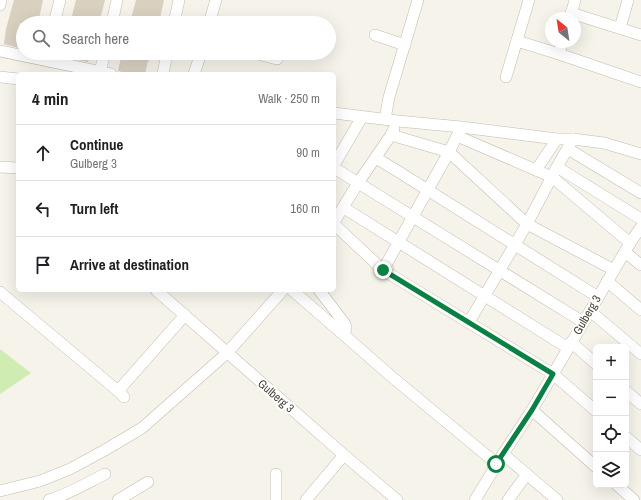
<!DOCTYPE html>
<html lang="en">
<head>
<meta charset="utf-8">
<style>
	:root { --surface:#fff; --page:#f6f6f6; --text:#202124; --muted:#757577; --line:#e0e0e0 }
	body { margin:0; font-family:"Archivo Narrow",sans-serif; background:var(--page); color:var(--text) }
	.controls { position:absolute; right:12px; bottom:12px; display:grid; overflow:hidden; border-radius:6px; box-shadow:0 4px 16px #0002 }
	.controls button { width:36px; height:36px; display:grid; place-items:center; padding:0; border:0; border-bottom:1px solid var(--line); background:var(--surface); color:var(--text); font:20px sans-serif }
	.compass { position:absolute; left:545px; top:12px; width:36px; height:36px; border-radius:50%; background:var(--surface); box-shadow:0 4px 16px #0002; rotate:330deg }
	.stop { position:absolute; width:12px; height:12px; margin:-9px; border:3px solid #0b8043; border-radius:50%; background:#fff }
	.stop.end { background:#0b8043; border-color:#fff; box-shadow:0 1px 4px #0008 }
	.list { margin:0; padding:0; list-style:none }
	h2 { display:flex; justify-content:space-between; align-items:center; height:52px; margin:0; padding:0 16px; font-size:17px }
	h2 small { font-size:13px; font-weight:400; color:var(--muted) }
	.list li { display:grid; grid-template-columns:26px 1fr auto; gap:12px; align-items:center; box-sizing:border-box; height:56px; padding:0 16px; border-top:1px solid var(--line) }
	.list b { display:block; font-size:15px; white-space:nowrap }
	.list p { margin:0; font-size:13px; white-space:nowrap; color:var(--muted) }
	.list em { font-size:13px; font-style:normal; color:var(--muted) }
	.icon { flex:none; width:22px; height:22px; fill:none; stroke:currentColor; stroke-width:2; stroke-linecap:round; stroke-linejoin:round }
	.map { position:relative; flex:none; width:641px; height:500px; overflow:hidden }
	.search { position:absolute; background:var(--surface); box-shadow:0 4px 16px #0002; left:16px; top:16px; width:320px; height:44px; display:flex; align-items:center; gap:10px; box-sizing:border-box; padding:0 14px; border-radius:22px; color:var(--muted); font-size:15px }
	.panel { position:absolute; background:var(--surface); box-shadow:0 4px 16px #0002; left:16px; top:72px; width:320px; height:220px; border-radius:6px }
	.map>svg:first-child { display:block }
	.green { fill:#cfecb3 }
	.building { fill:#d9d0c0 }
	.lines { fill:none; stroke-linecap:round; stroke-linejoin:round }
	.minor-casing { stroke:#c3bcad; stroke-width:12 }
	.minor { stroke:#fff; stroke-width:11 }
	.route { stroke:#0b8043; stroke-width:5 }
	.labels { text-anchor:middle; dominant-baseline:central; stroke-width:4; stroke-linejoin:round; paint-order:stroke }
	.street-label { font-size:12px; fill:#4b4538; stroke:#fff }
</style>
</head>
<body>
<div class="map">
<svg width="641" height="500" viewBox="0 0 641 500">
	<rect width="100%" height="100%" fill="#f6f3eb"/>
	<path class="green" d="M 0,349 L 31,373 L 0,394 Z"/>
	<g class="building">
		<path d="M 14,0 L 43,0 L 38,23 L 20,23 L 16,36 L 23,38 L 23,49 L 4,44 L 6,29 Z"/>
		<path d="M 76,0 L 105,0 L 99,23 L 70,23 Z"/>
		<path d="M 136,0 L 164,0 L 159,23 L 130,23 Z"/>
		<path d="M 54,53 L 90,53 L 88,62 L 54,55 Z"/>
		<path d="M 122,53 L 151,53 L 149,61 L 148,61 L 145,74 L 130,74 L 118,71 Z"/>
	</g>
	<g class="lines">
		<g class="minor-casing">
			<g id="minor">
				<path d="M 0,5 L 1,0"/>
				<path d="M 571,13 L 641,35"/>
				<path d="M 570,18 L 575,0"/>
				<path d="M 54,23 L 60,0"/>
				<path d="M 112,23 L 117,0"/>
				<path d="M 174,23 L 179,0"/>
				<path d="M 209,23 L 216,0"/>
				<path d="M 620,28 L 628,0"/>
				<path d="M 375,35 L 405,45"/>
				<path d="M 517,41 L 559,54 L 641,82"/>
				<path d="M 0,51 L 111,74"/>
				<path d="M 254,53 L 277,59"/>
				<path d="M 559,54 L 562,42"/>
				<path d="M 100,71 L 105,53"/>
				<path d="M 163,74 L 167,53"/>
				<path d="M 194,74 L 201,53"/>
				<path d="M 0,77 L 18,79"/>
				<path d="M 506,77 L 529,0"/>
				<path d="M 334,113 L 398,121 L 461,127 L 557,139 L 573,139 L 604,143 L 641,154"/>
				<path d="M 385,119 L 389,97 L 418,0"/>
				<path d="M 391,135 L 449,152 L 527,224 L 614,270"/>
				<path d="M 457,136 L 552,177 L 630,243"/>
				<path d="M 568,149 L 641,193"/>
				<path d="M 376,158 L 399,172 L 598,297"/>
				<path d="M 334,165 L 362,117"/>
				<path d="M 0,167 L 18,168"/>
				<path d="M 557,167 L 641,219"/>
				<path d="M 334,168 L 583,322"/>
				<path d="M 536,170 L 557,139"/>
				<path d="M 344,208 L 568,348"/>
				<path d="M 334,222 L 358,183 L 391,135 L 394,129"/>
				<path d="M 334,224 L 383,270 L 553,374 L 596,411"/>
				<path d="M 625,252 L 641,265"/>
				<path d="M 383,270 L 449,152 L 460,130"/>
				<path d="M 607,281 L 641,310"/>
				<path d="M 156,290 L 344,455 L 397,500"/>
				<path d="M 292,290 L 344,335"/>
				<path d="M 319,290 L 345,324 L 346,328 L 344,335 L 392,377 L 497,464"/>
				<path d="M 0,292 L 118,391 L 124,397"/>
				<path d="M 590,311 L 641,354"/>
				<path d="M 469,322 L 527,224 L 557,167 L 573,139"/>
				<path d="M 571,342 L 596,364"/>
				<path d="M 118,391 L 185,315"/>
				<path d="M 626,391 L 641,404"/>
				<path d="M 532,410 L 596,467"/>
				<path d="M 626,437 L 641,450"/>
				<path d="M 503,454 L 557,500"/>
				<path d="M 617,485 L 634,500"/>
				<path d="M 0,491 L 40,481 L 70,469 L 105,450 L 142,428 L 227,353 L 283,290"/>
				<path d="M 49,500 C 69,494 87,483 105,474"/>
				<path d="M 118,500 L 148,482"/>
				<path d="M 276,500 L 276,474"/>
				<path d="M 306,500 L 344,455"/>
				<path d="M 475,500 L 503,454 L 532,410 L 630,243 L 641,227"/>
				<path d="M 508,500 L 527,474"/>
			</g>
		</g>
		<use href="#minor" class="minor"/>
	</g>
	<g class="lines">
		<path class="route" d="M 383,270 L 553,374 L 532,410 L 496,464"/>
	</g>
	<g class="labels">
		<g class="street-label">
			<text transform="translate(587 315) rotate(-60)">Gulberg 3</text>
			<text transform="translate(276 396) rotate(41)">Gulberg 3</text>
		</g>
	</g>
</svg>
<div class="controls">
<button>+</button>
<button>−</button>
<button><svg class="icon" aria-label="locate" viewBox="0 0 24 24"><circle cx="12" cy="12" r="6"/><path d="M12 2v4M12 18v4M2 12h4M18 12h4"/></svg></button>
<button><svg class="icon" aria-label="layers" viewBox="0 0 24 24"><path d="M12 4l9 5-9 5-9-5zM3 14l9 5 9-5"/></svg></button>
</div>
<svg class="compass" viewBox="-18 -18 36 36"><path d="M0-13l5 13h-10z" fill="#e53935"/><path d="M0 13l5-13h-10z" fill="#757577"/></svg>
<div class="stop" style="left:496px;top:464px"></div>
<div class="stop end" style="left:383px;top:270px"></div>
<div class="search"><svg class="icon" aria-label="search" viewBox="0 0 24 24"><circle cx="10" cy="10" r="6"/><path d="M15 15l6 6"/></svg>Search here</div>
<section class="panel">
<h2>4 min<small>Walk · 250 m</small></h2>
<ul class="list">
<li><svg class="icon" aria-label="ahead" viewBox="0 0 24 24"><path d="M12 20V5M6 11l6-6 6 6"/></svg><div><b>Continue</b><p>Gulberg 3</p></div><em>90 m</em></li>
<li><svg class="icon" aria-label="left" viewBox="0 0 24 24"><path d="M17 20v-9H6M10 6l-5 5 5 5"/></svg><div><b>Turn left</b></div><em>160 m</em></li>
<li><svg class="icon" aria-label="arrive" viewBox="0 0 24 24"><path d="M6 21V4h12l-3 4 3 4H6"/></svg><div><b>Arrive at destination</b></div></li>
</ul>
</section>
</div>
</body>
</html>
